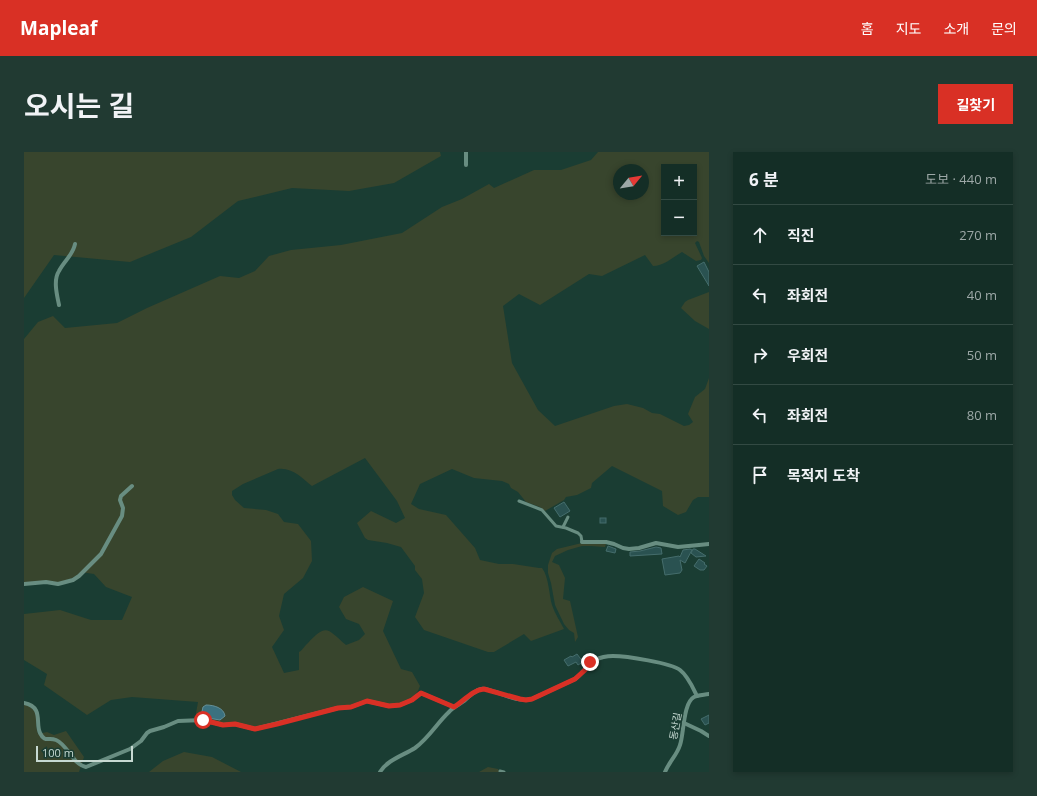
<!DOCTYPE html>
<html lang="ko">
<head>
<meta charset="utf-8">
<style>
	:root { --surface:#142e26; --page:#213a32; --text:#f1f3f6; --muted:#9da8a7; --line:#334a43; --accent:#d93025 }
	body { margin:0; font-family:"Open Sans","Noto Sans KR",sans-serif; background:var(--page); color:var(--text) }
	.controls { position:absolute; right:12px; top:12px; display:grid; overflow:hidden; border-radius:0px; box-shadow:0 2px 6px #0003 }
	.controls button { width:36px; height:36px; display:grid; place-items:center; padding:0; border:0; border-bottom:1px solid var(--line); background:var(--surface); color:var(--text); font:20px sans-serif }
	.compass { position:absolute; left:589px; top:12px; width:36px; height:36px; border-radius:50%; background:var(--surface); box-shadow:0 2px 6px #0003; rotate:60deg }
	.scale { position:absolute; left:12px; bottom:10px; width:97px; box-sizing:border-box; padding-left:4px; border:2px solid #c6d9d2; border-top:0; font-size:11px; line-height:14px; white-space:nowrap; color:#c6d9d2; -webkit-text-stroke:3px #1a3d33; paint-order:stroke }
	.stop { position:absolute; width:12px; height:12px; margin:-9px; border:3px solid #d93025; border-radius:50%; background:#fff }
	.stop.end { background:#d93025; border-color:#fff; box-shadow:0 1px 4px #0008 }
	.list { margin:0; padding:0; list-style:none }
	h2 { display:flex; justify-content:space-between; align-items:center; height:52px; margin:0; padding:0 16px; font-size:17px }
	h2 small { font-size:13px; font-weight:400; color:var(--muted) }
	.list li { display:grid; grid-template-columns:26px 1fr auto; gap:12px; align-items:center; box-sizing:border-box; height:60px; padding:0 16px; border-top:1px solid var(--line) }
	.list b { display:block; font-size:15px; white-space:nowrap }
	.list em { font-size:13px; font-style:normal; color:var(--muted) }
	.icon { flex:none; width:22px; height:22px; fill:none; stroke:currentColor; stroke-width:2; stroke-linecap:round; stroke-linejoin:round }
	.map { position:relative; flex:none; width:685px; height:620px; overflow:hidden; border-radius:0px }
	header { display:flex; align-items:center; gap:24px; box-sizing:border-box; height:56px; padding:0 20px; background:var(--accent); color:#fff }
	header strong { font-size:19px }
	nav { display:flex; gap:22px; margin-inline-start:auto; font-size:14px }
	.intro { display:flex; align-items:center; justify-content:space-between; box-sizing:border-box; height:96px; padding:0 24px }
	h1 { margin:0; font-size:28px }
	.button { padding:10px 18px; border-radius:0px; background:var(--accent); color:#fff; font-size:14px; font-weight:700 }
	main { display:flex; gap:24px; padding:0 24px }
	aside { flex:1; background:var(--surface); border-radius:0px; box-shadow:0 2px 6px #0003 }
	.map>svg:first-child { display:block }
	.green { fill:#38452d; fill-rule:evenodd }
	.water { fill:#3b717f; stroke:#659098 }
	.building { fill:#2a5251; stroke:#456d6c }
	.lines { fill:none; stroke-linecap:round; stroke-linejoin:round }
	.service { stroke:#688d81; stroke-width:3 }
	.minor { stroke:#688d81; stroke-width:4 }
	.route { stroke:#d93025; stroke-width:5 }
	.labels { text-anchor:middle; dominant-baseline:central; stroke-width:3; stroke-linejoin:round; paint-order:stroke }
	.street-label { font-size:10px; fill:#c6d9d2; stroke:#1a3d33 }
</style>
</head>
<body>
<header>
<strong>Mapleaf</strong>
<nav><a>홈</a><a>지도</a><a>소개</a><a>문의</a></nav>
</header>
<div class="intro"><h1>오시는 길</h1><a class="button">길찾기</a></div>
<main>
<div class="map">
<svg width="685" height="620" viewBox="0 0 685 620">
	<rect width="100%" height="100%" fill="#1a3d33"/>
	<g class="green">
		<path d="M 0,0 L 416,0 L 417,4 L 370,31 L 325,39 L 268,36 L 214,49 L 167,85 L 106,110 L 30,103 L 0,146 Z"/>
		<path d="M 574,0 L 685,0 L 685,111 L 680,104 L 675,90 L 673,89 L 671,91 L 678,106 L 677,108 L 672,109 L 658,100 C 649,105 640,114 629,114 L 621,103 L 578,124 L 565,122 L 516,153 L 495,142 L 479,154 L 488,211 L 514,258 L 531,274 L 590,254 L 603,252 L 619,256 L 628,261 L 636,262 L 660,274 L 665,273 L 669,270 L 664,262 L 671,245 L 681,237 L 685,226 L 685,345 L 674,345 L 669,348 L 662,360 L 654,363 L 639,354 L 638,339 L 588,314 L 568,331 L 567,336 L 553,343 L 542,345 L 540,348 L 521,359 L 516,355 L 502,350 L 494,340 L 487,336 L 485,332 L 478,329 L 450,326 L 428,317 L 396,332 L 387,352 L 395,357 L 422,363 L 451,396 L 456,408 L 475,412 L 489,412 L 515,416 L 518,416 C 525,425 525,443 528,453 C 531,462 536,469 540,477 L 507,489 L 500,482 L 470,500 L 464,500 L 400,478 L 391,465 L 400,441 L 398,427 L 391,418 L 391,414 L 377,395 L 363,391 L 344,388 L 341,386 L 333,371 L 347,359 L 372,371 L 381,366 L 373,349 L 341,306 L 288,334 C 278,326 268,315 254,317 L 219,332 L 208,339 L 208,343 L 211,348 L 220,356 L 242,358 L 254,362 L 260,370 L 274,372 L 287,389 L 288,409 L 279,426 L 260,442 L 255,464 L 260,478 L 248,495 L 260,521 L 275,518 L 275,500 C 279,498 280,494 284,491 C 303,470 304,478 322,493 L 335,488 L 341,482 L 335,472 L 322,467 L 315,455 L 320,445 L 339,435 L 369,449 L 359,479 L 377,517 L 388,520 L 396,534 C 392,548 376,554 363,552 C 356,551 348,547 341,548 C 336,548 331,552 326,554 L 233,575 L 199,572 L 171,567 L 174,550 L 108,545 L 87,548 L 63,563 L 20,533 L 23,522 L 0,508 L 0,462 L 36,458 L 67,468 L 98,468 L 108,445 L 82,435 L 70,422 L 57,420 C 42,434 19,431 0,431 L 0,187 L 14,170 L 29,164 L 41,176 L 93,171 L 123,156 L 196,124 L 215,126 L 231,119 L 245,104 L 267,98 L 317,93 L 378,81 L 418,55 L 438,47 L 465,32 L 470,36 L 510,18 L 537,18 L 567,8 ZM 640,15 L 670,15 L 670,81 L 640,81 ZM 595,18 L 619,18 L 619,42 L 595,42 ZM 192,554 L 201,562 L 196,568 L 190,567 Z"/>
		<path d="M 685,140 L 685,177 L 671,169 L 657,156 L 661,150 L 664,148 Z"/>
		<path d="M 558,391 L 582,392 L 581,395 L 567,394 L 558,394 L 544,398 L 531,404 L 528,410 L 535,413 L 541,426 L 539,447 L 546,449 L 554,485 L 551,490 L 550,481 L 545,478 L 540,472 L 531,453 L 527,431 L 524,421 L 524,413 L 528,401 L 533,397 Z"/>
		<path d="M 0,552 C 19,559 9,569 14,582 L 23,580 L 30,583 L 42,579 L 60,605 L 55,620 L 0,620 Z"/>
		<path d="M 160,600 L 188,605 L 217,620 L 125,620 L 139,609 Z"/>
		<path d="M 464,615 L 474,617 L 475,619 L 478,620 L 455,620 Z"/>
	</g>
	<path class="water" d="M 182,553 C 190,553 200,556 201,564 L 196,568 L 178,565 L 177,564 L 179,555 Z"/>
	<g class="building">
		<path d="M 680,110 L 685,120 L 685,134 L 673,114 Z"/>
		<path d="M 540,350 L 546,359 L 536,365 L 530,356 Z"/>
		<rect x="576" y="366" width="6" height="5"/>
		<path d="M 584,394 L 592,397 L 591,401 L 582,399 Z"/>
		<path d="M 632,395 L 637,396 L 638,402 L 606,404 L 606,400 L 616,399 Z"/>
		<path d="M 666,397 L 668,398 L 661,411 L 656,408 L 658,418 L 656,421 L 641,423 L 638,407 L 655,404 L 656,405 L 659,398 Z"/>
		<path d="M 669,397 L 671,397 L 682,404 L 672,405 L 667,401 Z"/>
		<path d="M 675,407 L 681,411 L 680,412 L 683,414 L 680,418 L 676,418 L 670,414 Z"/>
		<path d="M 553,502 L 559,510 L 554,513 L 552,510 L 544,514 L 540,508 L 547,504 L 548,505 Z"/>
		<path d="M 685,563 L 685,571 L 681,573 L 677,567 Z"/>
	</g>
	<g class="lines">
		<g class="service">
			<path d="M 495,349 L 518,358 L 532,374 L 542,376 L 554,381 L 557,384 L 558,390"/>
			<path d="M 539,375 L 544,365"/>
			<path d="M 476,619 L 480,620"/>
		</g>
		<g class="minor">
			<path d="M 442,0 L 442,13"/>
			<path d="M 35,153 C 33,143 29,128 35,119 C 40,109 49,103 51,92"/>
			<path d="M 558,390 L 582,390 L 590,392 L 599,396 L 605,397 L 615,396 L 632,391 L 654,395 L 675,393 L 685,392"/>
			<path d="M 0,432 L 22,430 L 34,432 L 49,428 L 55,424 L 77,402 L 98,364 L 99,356 L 96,348 L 97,344 L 108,334"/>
			<path d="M 0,551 C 20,555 11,571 16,581 C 21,591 24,585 32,588 C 44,593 48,612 62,615 L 106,597 L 117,589 L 123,581 L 126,579 L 140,575 L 154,569 L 179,568 L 199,573 L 211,572 L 231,577 L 314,556 L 327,555 L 343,549 L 365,554 L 376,553 L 388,548 L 397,541 L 430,555"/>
			<path d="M 660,571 L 677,579 L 685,584"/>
			<path d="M 356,620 C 363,608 380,603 391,596 C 405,586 413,571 425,560 C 429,555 435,553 440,549 C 445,544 450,539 457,537 C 462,536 467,539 472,540 C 483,544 496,550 508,547 L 551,527 C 559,522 563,511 571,508 C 577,505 583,504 589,504 C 602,504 647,511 656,518 C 664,524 669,536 673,544"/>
			<path d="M 641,620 C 645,610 653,603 656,593 C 660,582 659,551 670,545 C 674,543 680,543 685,542"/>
		</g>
	</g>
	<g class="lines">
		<path class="route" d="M 179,568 L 199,573 L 211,572 L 231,577 L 253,572 L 314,556 L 327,555 L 343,549 L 365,554 L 376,553 L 388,548 L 397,541 L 430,555 C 440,549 448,538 460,537 L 496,547 L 502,548 L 508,547 L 551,527 L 561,518 L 566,510"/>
	</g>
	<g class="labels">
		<g class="street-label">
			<text transform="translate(651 574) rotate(-80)">동산길</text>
		</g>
	</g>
</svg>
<div class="controls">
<button>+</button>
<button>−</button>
</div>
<svg class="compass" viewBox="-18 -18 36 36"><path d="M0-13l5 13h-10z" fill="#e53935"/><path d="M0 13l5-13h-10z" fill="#9da8a7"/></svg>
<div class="scale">100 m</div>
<div class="stop" style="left:179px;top:568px"></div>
<div class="stop end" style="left:566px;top:510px"></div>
</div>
<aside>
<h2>6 분<small>도보 · 440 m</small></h2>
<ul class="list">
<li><svg class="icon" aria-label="ahead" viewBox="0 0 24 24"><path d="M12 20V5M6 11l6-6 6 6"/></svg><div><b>직진</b></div><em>270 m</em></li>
<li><svg class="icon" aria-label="left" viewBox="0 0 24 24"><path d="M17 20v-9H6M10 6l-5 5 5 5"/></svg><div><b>좌회전</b></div><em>40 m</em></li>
<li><svg class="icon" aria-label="right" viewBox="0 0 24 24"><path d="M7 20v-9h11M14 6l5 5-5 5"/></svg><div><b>우회전</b></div><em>50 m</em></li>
<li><svg class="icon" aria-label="left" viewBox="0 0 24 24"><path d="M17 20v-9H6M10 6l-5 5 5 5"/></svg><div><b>좌회전</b></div><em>80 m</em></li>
<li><svg class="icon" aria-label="arrive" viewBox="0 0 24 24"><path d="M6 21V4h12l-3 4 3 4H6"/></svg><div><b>목적지 도착</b></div></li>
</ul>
</aside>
</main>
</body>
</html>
